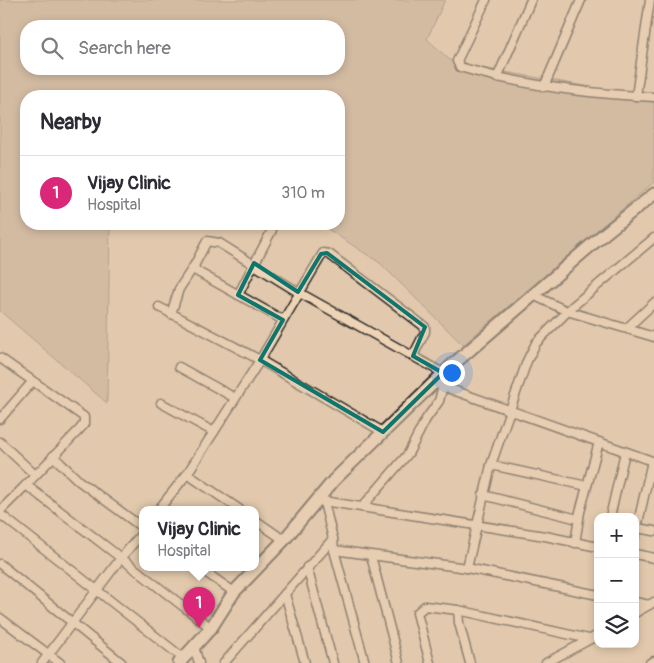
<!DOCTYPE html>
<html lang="en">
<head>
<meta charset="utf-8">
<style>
	:root { --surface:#fff; --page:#f2f2f3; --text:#2b2b33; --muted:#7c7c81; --line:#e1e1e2; --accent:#db2777 }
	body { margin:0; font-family:Pangolin,sans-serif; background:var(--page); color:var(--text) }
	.controls { position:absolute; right:15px; bottom:15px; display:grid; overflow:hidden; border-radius:10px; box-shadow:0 2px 8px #0003 }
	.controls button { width:45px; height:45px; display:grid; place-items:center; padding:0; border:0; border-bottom:1px solid var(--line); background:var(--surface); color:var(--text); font:25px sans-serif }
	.you { position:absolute; left:451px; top:372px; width:18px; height:18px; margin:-12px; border:4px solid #fff; border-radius:50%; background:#1a73e8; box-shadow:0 0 0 8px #1a73e833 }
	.badge { display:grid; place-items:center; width:32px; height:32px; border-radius:50%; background:var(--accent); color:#fff; font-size:16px; font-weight:700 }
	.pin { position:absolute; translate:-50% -41px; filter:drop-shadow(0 1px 2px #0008) }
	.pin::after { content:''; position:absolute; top:26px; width:18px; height:15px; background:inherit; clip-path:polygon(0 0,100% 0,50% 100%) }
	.popup { position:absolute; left:139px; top:506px; width:120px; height:65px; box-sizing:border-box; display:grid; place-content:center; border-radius:10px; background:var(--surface); filter:drop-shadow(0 1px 4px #0005); font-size:16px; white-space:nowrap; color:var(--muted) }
	.popup b { font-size:19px; color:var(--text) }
	.popup::after { content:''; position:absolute; left:50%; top:100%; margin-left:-10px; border:10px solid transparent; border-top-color:var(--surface) }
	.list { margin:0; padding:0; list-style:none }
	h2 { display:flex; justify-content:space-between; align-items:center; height:65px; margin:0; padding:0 20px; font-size:21px }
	h2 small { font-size:16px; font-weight:400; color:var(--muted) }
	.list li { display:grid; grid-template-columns:32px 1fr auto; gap:15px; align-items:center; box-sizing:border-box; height:75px; padding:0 20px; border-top:1px solid var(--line) }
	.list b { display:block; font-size:19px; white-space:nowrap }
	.list p { margin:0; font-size:16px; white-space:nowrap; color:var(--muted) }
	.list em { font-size:16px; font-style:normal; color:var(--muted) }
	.icon { flex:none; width:28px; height:28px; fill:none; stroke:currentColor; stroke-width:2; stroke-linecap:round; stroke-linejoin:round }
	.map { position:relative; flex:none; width:654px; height:663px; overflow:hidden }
	.search { position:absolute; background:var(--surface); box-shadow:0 2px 8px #0003; left:20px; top:20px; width:325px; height:55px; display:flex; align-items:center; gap:12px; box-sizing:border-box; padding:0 18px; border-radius:20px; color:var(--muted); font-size:19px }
	.panel { position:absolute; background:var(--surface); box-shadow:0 2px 8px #0003; left:20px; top:90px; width:325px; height:140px; border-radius:20px }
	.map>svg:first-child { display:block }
	.green { fill:#c1ac95; stroke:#766c60; fill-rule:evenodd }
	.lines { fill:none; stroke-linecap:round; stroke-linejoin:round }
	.street-casing { stroke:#2b2b2b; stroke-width:11 }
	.secondary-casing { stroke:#2b2b2b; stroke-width:15 }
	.street { stroke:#eed3b5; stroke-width:8 }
	.secondary { stroke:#eed3b5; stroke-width:11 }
	.marked { fill:none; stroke:#0f766e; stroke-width:4; stroke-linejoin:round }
</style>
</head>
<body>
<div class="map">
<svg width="654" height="663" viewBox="0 0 654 663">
	<rect width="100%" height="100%" fill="#e2c9ad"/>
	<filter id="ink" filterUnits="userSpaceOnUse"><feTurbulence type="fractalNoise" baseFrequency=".02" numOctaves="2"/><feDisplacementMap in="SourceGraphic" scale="10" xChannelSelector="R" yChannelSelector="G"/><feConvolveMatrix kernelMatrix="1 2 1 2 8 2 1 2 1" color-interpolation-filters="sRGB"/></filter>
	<g filter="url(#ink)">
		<path class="green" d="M 0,0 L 445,0 L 427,39 L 453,63 L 654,98 L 654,182 L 463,345 L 380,263 L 320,224 L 339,224 L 339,96 L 26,96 L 26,224 L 110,224 L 107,403 L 0,311 ZM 26,26 L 339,26 L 339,69 L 26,69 Z"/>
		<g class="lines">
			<g class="street-casing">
				<g id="street">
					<path d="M 486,0 L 457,61 L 460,67 C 523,86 588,94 654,97"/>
					<path d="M 497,78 L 531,0"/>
					<path d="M 544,87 L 581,0"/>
					<path d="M 636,96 L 650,0"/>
					<path d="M 238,295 L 272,230 L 272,226 L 269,224"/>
					<path d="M 533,295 L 567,311 L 654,337"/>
					<path d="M 159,307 L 260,360 L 383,432"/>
					<path d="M 171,314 L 179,289 L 194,266"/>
					<path d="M 283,320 L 196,271 L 194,266 L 207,241 L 219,243 L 298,292 L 443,373"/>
					<path d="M 627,328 L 654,303"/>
					<path d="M 0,358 L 84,417 L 84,424 L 80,429 L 26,485"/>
					<path d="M 179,367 L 235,398"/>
					<path d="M 433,383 L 652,461 L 635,536"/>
					<path d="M 161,403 L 214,432"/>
					<path d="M 0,419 L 32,382"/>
					<path d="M 0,442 L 35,475"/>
					<path d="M 53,456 L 79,481 L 143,528"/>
					<path d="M 491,465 L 587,486"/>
					<path d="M 187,474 L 239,509"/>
					<path d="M 483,495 L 578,519"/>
					<path d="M 323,498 L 333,539 L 334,550 L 365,663"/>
					<path d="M 323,501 L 545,536 L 598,547"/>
					<path d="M 362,507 L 408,454 L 426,419 L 439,401 L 443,386"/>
					<path d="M 159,509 L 187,474 L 260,360 L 323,253 L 329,254 L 425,327 L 425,332 L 413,356"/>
					<path d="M 0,511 L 26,485 L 121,558 L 143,532"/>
					<path d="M 0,514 L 183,658"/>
					<path d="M 610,517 L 625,452"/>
					<path d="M 255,520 L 284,540"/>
					<path d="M 637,528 L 654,531"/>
					<path d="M 575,543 L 580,512 L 599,442"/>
					<path d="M 334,550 L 467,568 L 598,595"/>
					<path d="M 635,554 L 654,558"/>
					<path d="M 371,556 L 399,663"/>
					<path d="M 0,564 L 122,663"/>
					<path d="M 198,567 L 234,592"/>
					<path d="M 307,567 L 333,663"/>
					<path d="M 467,568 L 491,465 L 527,361 L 536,343 L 573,306 L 654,238"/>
					<path d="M 285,594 L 305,663"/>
					<path d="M 635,602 L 649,605"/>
					<path d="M 458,610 L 459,623 L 470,663"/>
					<path d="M 635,613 L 654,602"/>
					<path d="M 0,618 L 60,663"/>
					<path d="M 194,647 L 199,663"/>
					<path d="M 42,663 L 121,558 L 211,628"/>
					<path d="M 224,663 L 333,539"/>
					<path d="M 430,663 L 417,613 L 425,606 L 458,610 L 589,639"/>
					<path d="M 546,663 L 598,635"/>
					<path d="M 650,663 L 654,661"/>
				</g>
			</g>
			<g class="secondary-casing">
				<path id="secondary" d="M 179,663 L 211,628 L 234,592 L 284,540 L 334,480 L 450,367 L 604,234 L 654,194"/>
			</g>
			<use href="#street" class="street"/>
			<use href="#secondary" class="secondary"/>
		</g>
	</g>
	<path d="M0 0H654V663H0ZM 327,253 L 425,327 L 413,356 L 443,373 L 383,432 L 260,360 L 283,320 L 238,295 L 254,263 L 298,292 L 321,254 Z" fill="#e2c9ad" fill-opacity=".55" fill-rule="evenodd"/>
	<path class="marked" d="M 327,253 L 425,327 L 413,356 L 443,373 L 383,432 L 260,360 L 283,320 L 238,295 L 254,263 L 298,292 L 321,254 Z"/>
</svg>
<div class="controls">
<button>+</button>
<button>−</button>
<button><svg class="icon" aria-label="layers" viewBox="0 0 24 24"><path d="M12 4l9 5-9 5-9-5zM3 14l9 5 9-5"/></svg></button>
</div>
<div class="you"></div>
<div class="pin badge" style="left:199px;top:628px">1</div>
<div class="popup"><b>Vijay Clinic</b>Hospital</div>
<div class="search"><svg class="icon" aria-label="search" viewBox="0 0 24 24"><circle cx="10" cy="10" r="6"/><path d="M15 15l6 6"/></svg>Search here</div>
<section class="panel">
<h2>Nearby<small></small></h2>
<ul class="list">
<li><span class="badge">1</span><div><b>Vijay Clinic</b><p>Hospital</p></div><em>310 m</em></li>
</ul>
</section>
</div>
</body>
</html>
